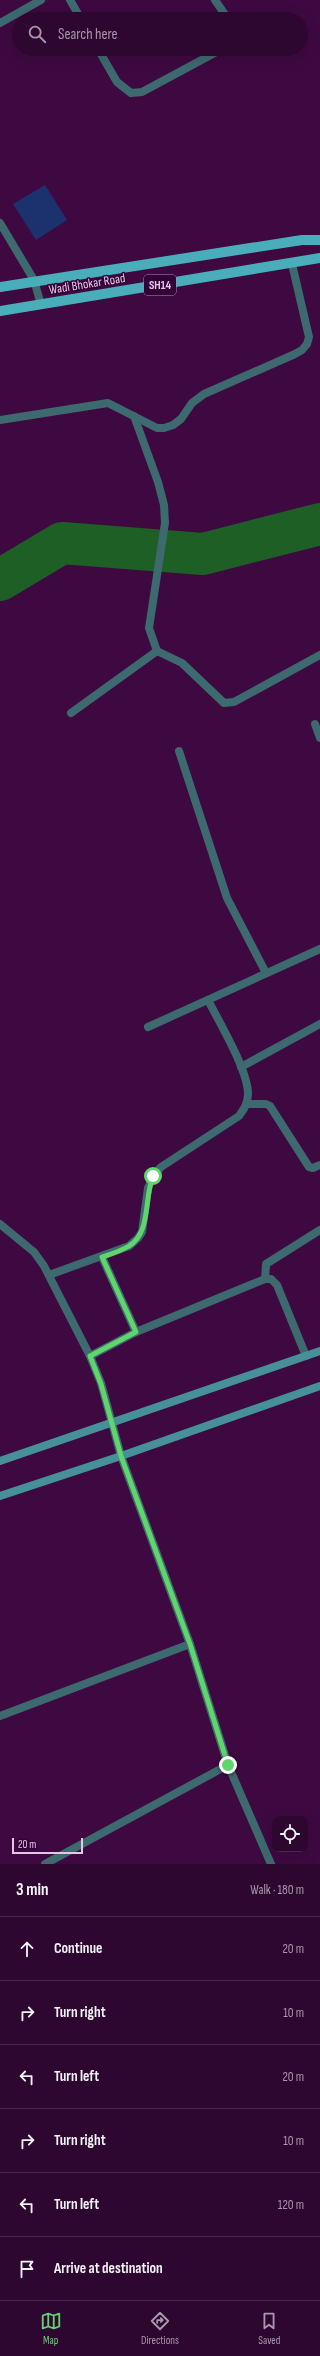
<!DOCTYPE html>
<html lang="en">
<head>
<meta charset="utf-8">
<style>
	:root { --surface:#2e0731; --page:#361039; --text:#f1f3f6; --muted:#a799ab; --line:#49284d; --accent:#5fd56b }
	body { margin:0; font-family:"Sofia Sans Condensed",sans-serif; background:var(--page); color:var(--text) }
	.controls { position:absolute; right:12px; bottom:12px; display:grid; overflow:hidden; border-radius:8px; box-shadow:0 4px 16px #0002 }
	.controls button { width:36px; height:36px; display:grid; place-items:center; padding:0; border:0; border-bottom:1px solid var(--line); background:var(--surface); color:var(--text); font:20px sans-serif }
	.scale { position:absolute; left:12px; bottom:10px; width:71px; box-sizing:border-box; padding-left:4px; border:2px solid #e5c6e5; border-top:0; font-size:11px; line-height:14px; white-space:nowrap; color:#e5c6e5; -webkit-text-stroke:3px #330037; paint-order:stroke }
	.stop { position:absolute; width:12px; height:12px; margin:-9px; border:3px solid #5fd56b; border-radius:50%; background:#fff }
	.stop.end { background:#5fd56b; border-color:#fff; box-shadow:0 1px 4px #0008 }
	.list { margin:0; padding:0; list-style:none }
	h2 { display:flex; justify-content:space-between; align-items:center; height:52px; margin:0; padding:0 16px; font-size:17px }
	h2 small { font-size:13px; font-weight:400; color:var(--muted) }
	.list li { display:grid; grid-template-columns:26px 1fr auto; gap:12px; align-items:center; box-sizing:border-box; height:64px; padding:0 16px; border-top:1px solid var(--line) }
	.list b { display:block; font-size:15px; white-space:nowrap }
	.list em { font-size:13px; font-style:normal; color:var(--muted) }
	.icon { flex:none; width:22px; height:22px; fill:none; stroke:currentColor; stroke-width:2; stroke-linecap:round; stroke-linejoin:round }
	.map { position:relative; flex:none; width:320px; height:1864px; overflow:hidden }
	.search { position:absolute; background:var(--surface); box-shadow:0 4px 16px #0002; left:12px; right:12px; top:12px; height:44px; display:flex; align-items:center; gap:10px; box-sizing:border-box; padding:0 14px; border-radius:22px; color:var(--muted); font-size:15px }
	.sheet { height:436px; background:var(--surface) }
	nav { display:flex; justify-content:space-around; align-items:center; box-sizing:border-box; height:56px; border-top:1px solid var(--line); background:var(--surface); font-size:11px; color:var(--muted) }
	nav a { display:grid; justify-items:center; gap:2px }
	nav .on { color:var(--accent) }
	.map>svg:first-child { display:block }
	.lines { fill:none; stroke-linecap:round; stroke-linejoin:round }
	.river { stroke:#1e5f26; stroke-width:42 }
	.building { fill:#1b326f }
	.street { stroke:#3d6a6f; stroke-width:8 }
	.secondary { stroke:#459099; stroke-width:8 }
	.primary { stroke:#49aeb9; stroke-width:10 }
	.route { stroke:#5fd56b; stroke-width:5 }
	.labels { text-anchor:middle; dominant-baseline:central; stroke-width:3; stroke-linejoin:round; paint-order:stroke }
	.shield { fill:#330037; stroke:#b08bb1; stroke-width:1 }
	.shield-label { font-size:12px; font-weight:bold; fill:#e5c6e5 }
	.street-label { font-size:13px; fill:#e5c6e5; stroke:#330037 }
</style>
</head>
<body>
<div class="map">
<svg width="320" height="1864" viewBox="0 0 320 1864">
	<rect width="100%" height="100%" fill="#3e0941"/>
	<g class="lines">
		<path class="river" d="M 0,580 L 62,543 L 203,554 L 320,524"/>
	</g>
	<path class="building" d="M 45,185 L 67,220 L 36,240 L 13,204 Z"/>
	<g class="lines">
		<g class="street">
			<path d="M 70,0 L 81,19"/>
			<path d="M 215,0 L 228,19"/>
			<path d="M 277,19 L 279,18"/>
			<path d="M 0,23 L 41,0"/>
			<path d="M 98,49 L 117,82 L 131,93 L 142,92 L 222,49"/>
			<path d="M 0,223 L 34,280 L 41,305"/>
			<path d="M 134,416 L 158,482 L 164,505 L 165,523 L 149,628 L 157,651 L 182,663 L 224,703 L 234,702 L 320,655"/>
			<path d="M 0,420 L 108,403 L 157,428 L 164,428 L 173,425 L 181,419 L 192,403 L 204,394 L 295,354 L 302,350 L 307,344 L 309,337 L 292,264"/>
			<path d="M 71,713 L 157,651"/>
			<path d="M 315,724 L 320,738"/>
			<path d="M 179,751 L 227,898 L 266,973"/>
			<path d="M 148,1027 L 320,949"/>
			<path d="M 241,1067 L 320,1024"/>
			<path d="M 247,1104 L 266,1104 L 270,1106 L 309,1167 L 313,1168 L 320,1165"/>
			<path d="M 0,1224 L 34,1252 L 44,1266 L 90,1356 L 101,1383 L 121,1456 L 190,1644 L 228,1765 L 271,1864"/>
			<path d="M 102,1257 L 136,1332"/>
			<path d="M 49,1275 L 129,1246 L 138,1238 L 142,1232 L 148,1188 L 153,1176 L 161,1167 L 239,1116 C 244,1109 248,1103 248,1094 C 248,1070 219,1022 208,1000"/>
			<path d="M 265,1279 L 266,1264 L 320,1230"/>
			<path d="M 90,1356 L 136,1332 L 265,1279 L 271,1279 L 277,1285 L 306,1356"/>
			<path d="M 0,1716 L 190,1644"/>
			<path d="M 45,1864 L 228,1765"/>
		</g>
		<g class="secondary">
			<path d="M 0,1461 L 320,1351"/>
			<path d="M 0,1496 L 121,1456 L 320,1386"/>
		</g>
		<g class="primary">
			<path d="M 0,287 L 302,240 L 320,240"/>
			<path d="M 0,311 L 320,258"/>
		</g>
	</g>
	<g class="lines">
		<path class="route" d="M 153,1176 C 144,1198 151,1233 129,1246 C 121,1251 111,1254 102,1257 L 136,1332 L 90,1356 L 101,1384 L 121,1456 L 190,1644 L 228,1765"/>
	</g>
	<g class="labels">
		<rect class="shield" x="144" y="275" width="32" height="20" rx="3"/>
		<g class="shield-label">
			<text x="160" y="285">SH14</text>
		</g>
		<g class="street-label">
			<text transform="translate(87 284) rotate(-9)">Wadi Bhokar Road</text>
		</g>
	</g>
</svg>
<div class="controls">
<button><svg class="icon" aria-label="locate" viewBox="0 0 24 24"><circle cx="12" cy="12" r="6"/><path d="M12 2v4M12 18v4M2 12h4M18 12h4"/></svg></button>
</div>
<div class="scale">20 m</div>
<div class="stop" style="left:153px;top:1176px"></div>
<div class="stop end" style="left:228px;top:1765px"></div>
<div class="search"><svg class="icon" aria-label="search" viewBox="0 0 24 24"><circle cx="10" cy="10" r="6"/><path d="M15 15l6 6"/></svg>Search here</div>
</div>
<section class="sheet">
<h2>3 min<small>Walk · 180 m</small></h2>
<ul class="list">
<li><svg class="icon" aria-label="ahead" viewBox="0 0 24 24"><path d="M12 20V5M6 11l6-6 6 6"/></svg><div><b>Continue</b></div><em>20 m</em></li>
<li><svg class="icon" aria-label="right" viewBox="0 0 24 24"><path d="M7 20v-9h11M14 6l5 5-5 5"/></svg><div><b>Turn right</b></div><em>10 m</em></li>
<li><svg class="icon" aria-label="left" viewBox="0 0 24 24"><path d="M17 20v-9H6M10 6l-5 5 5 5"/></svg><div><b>Turn left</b></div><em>20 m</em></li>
<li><svg class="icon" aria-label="right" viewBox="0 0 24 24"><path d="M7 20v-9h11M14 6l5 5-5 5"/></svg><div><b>Turn right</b></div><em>10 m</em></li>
<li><svg class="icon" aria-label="left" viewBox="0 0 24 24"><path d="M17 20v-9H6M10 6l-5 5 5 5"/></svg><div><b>Turn left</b></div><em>120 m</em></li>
<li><svg class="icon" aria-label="arrive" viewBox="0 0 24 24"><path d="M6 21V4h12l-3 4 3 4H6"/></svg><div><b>Arrive at destination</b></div></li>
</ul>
</section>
<nav>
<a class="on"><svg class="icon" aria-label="map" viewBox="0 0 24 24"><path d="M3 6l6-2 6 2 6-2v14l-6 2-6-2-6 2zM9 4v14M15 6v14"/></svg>Map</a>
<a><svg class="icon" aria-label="directions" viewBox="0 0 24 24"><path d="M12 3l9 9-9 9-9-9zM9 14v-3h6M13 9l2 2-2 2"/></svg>Directions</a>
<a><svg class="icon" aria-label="saved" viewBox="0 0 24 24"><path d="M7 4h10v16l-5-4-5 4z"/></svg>Saved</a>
</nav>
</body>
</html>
